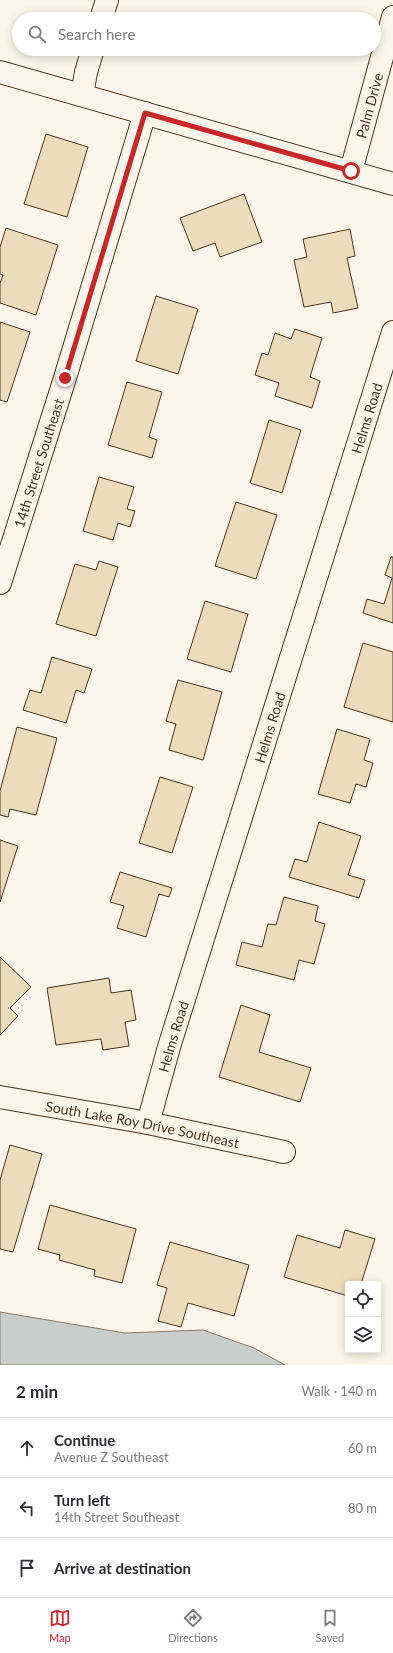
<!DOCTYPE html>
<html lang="en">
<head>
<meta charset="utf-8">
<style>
	:root { --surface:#fff; --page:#f7f7f7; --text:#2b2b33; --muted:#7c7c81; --line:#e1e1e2; --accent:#c62828 }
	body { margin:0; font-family:Lato,sans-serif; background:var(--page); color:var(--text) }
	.controls { position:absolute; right:12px; bottom:12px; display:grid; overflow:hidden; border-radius:4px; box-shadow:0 2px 10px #0003 }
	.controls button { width:36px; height:36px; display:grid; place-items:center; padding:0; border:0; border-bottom:1px solid var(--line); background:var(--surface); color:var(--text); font:20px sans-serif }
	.stop { position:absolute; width:12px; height:12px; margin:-9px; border:3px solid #c62828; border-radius:50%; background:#fff }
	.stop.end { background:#c62828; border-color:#fff; box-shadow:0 1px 4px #0008 }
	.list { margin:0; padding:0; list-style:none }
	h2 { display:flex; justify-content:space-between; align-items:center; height:52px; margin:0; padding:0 16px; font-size:17px }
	h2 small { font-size:13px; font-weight:400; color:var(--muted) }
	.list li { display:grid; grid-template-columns:26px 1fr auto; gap:12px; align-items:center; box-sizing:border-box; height:60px; padding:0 16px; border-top:1px solid var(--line) }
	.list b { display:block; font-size:15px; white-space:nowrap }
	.list p { margin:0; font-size:13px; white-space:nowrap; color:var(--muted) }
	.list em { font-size:13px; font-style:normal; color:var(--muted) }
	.icon { flex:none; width:22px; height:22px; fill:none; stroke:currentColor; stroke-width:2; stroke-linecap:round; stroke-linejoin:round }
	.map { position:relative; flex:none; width:393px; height:1365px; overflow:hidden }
	.search { position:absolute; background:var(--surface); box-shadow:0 2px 10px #0003; left:12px; right:12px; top:12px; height:44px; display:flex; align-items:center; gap:10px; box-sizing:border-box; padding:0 14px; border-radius:22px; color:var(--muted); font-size:15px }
	.sheet { height:232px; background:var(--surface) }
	nav { display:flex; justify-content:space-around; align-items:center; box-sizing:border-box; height:56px; border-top:1px solid var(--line); background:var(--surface); font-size:11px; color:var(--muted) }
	nav a { display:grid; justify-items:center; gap:2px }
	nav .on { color:var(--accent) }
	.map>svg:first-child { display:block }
	.water { fill:#c9cecd; stroke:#887966 }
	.building { fill:#ecdcbc; stroke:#4a3520 }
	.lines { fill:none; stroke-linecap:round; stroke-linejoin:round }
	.minor-casing { stroke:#4a3520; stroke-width:24 }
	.minor { stroke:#fbf6e9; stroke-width:22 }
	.route { stroke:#c62828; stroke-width:5 }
	.labels { text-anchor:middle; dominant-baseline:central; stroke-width:3; stroke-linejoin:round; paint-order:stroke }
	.street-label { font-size:14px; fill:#4a3520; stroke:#fbf6e9 }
</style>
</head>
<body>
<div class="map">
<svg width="393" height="1365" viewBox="0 0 393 1365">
	<rect width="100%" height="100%" fill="#fbf6e9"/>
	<path class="water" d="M 0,1312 L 125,1333 L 203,1330 L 254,1348 L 285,1365 L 0,1365 Z"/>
	<g class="building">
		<path d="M 46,134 L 88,147 L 67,217 L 24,204 Z"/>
		<path d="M 244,194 L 262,242 L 220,257 L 215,243 L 193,251 L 180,218 Z"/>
		<path d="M 6,228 L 58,245 L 36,315 L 0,303 L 0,283 L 3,275 L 0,274 L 0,247 Z"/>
		<path d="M 350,229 L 355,256 L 347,258 L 358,308 L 333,313 L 331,302 L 304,307 L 294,260 L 307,257 L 303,239 Z"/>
		<path d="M 156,296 L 198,309 L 178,374 L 136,361 Z"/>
		<path d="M 0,322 L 30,332 L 7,402 L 0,400 Z"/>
		<path d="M 295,329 L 322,338 L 310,377 L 320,381 L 312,408 L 275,396 L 279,383 L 255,375 L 262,353 L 268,355 L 275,333 L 291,339 Z"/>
		<path d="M 127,382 L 162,392 L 149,437 L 157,440 L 152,458 L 108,445 Z"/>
		<path d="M 269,420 L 301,430 L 282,493 L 250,483 Z"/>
		<path d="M 99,477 L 134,487 L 127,509 L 135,511 L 130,527 L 118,523 L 113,540 L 83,531 Z"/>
		<path d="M 236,502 L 277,515 L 256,579 L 215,566 Z"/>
		<path d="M 391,557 L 393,557 L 393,623 L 363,613 L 367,599 L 384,604 L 392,578 L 385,575 Z"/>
		<path d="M 99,561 L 118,567 L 96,636 L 56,624 L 75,564 L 96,570 Z"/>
		<path d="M 205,601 L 248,614 L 231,672 L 187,659 Z"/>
		<path d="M 363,643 L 393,652 L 393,722 L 344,707 Z"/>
		<path d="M 52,657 L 92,669 L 84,693 L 76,690 L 66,723 L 23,710 L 30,690 L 41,693 Z"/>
		<path d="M 178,680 L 222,692 L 203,760 L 169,750 L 176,724 L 166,721 Z"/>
		<path d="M 17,727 L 57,738 L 36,815 L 10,809 L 8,817 L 0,815 L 0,791 Z"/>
		<path d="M 337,729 L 370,739 L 364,760 L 373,763 L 366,787 L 356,784 L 350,803 L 318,794 Z"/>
		<path d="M 160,777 L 193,787 L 172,853 L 139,843 Z"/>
		<path d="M 319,822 L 361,836 L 348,875 L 365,880 L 359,898 L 289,877 L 295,859 L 307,862 Z"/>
		<path d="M 0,840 L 18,846 L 0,902 Z"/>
		<path d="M 120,872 L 172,888 L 169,897 L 159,894 L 146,937 L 117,928 L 124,906 L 110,902 Z"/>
		<path d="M 284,897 L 318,906 L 315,921 L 325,924 L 314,964 L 299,960 L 294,980 L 236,965 L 242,942 L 262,947 L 268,924 L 276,925 Z"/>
		<path d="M 0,957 L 31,987 L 10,1008 L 18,1016 L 0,1035 Z"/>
		<path d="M 109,978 L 111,993 L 131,990 L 136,1020 L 125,1022 L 129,1046 L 103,1050 L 101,1039 L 56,1045 L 47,988 Z"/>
		<path d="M 241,1005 L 270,1015 L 259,1052 L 311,1068 L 300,1102 L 219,1077 Z"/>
		<path d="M 10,1145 L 42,1154 L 13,1252 L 0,1249 L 0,1180 Z"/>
		<path d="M 50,1205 L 136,1229 L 122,1283 L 94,1276 L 95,1270 L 59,1260 L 60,1255 L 38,1249 Z"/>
		<path d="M 345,1230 L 375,1239 L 361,1284 L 348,1284 L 348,1296 L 284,1277 L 297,1235 L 340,1248 Z"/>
		<path d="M 170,1242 L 249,1265 L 234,1316 L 188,1303 L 181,1327 L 158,1321 L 167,1288 L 157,1285 Z"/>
	</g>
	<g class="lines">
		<g class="minor-casing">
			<g id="minor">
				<path d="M 101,19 L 107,0"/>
				<path d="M 0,72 L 393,184"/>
				<path d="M 82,95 L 86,72 L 93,49"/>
				<path id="s1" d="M 351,171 L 393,17"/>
				<path id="s2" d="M 0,583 L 65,378 L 145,113"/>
				<path id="s3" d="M 0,1097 L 148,1123 L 284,1152"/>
				<path id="s4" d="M 148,1123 L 169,1047 L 393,332"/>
			</g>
		</g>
		<use href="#minor" class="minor"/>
	</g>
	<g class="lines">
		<path class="route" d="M 65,378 L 145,113 L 351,171"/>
	</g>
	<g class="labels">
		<g class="street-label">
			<text stroke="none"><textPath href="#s1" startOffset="68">Palm Drive</textPath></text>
			<text stroke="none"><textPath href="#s4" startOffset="738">Helms Road</textPath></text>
			<text stroke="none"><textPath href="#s2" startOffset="126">14th Street Southeast</textPath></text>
			<text stroke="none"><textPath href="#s4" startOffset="414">Helms Road</textPath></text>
			<text stroke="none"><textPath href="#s4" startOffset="90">Helms Road</textPath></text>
			<text stroke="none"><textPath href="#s3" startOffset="145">South Lake Roy Drive Southeast</textPath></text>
		</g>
	</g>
</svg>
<div class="controls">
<button><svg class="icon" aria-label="locate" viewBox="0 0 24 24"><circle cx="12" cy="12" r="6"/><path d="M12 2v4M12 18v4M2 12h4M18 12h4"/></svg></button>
<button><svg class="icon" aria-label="layers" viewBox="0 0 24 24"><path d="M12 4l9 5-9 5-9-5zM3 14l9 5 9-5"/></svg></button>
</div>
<div class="stop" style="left:351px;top:171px"></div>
<div class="stop end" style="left:65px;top:378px"></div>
<div class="search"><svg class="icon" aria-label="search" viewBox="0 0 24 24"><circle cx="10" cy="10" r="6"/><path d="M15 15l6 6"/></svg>Search here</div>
</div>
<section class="sheet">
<h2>2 min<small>Walk · 140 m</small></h2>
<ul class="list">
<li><svg class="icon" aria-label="ahead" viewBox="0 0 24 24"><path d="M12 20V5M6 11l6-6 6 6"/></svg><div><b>Continue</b><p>Avenue Z Southeast</p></div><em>60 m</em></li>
<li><svg class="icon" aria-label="left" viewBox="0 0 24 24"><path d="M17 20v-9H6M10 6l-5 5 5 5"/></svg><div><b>Turn left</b><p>14th Street Southeast</p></div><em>80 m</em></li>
<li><svg class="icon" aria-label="arrive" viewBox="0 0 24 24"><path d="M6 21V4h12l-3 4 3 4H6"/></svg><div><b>Arrive at destination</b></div></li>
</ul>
</section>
<nav>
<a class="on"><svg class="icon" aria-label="map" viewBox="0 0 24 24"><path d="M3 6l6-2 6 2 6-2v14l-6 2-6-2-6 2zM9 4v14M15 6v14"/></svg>Map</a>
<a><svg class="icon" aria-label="directions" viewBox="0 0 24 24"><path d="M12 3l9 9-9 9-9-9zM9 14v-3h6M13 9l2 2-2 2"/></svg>Directions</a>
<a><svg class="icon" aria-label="saved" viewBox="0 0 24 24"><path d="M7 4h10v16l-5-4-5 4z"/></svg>Saved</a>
</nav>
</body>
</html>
